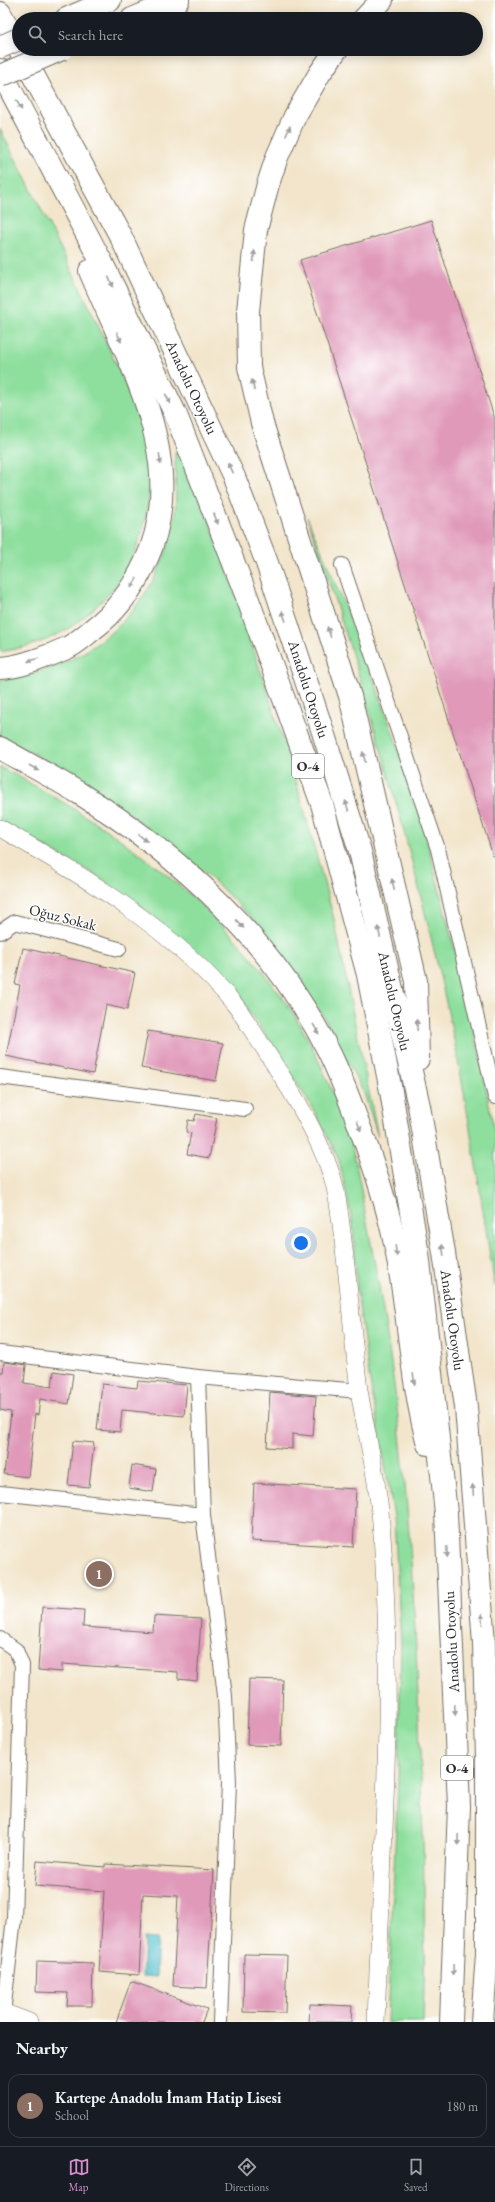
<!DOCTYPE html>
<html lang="en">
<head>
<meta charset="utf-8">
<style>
	:root { --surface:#171b24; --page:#242831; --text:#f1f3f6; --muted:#9ea1a6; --line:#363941; --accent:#d690ce }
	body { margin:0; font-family:"EB Garamond",serif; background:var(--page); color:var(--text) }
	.you { position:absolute; left:301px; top:1243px; width:14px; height:14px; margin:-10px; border:3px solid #fff; border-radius:50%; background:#1a73e8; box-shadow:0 0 0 6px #1a73e833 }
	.badge { display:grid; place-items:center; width:26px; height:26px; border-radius:50%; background:var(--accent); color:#fff; font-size:13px; font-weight:700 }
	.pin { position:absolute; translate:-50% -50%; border:2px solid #fff; box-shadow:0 1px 4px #0006 }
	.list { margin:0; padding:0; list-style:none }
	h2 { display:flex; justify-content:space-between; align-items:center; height:52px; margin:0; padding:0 16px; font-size:17px }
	h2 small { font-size:13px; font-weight:400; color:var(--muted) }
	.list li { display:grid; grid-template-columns:26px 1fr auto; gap:12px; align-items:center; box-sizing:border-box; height:64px; margin:0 8px 8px; padding:0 8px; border:1px solid var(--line); border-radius:12px }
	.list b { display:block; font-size:15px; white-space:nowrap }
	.list p { margin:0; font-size:13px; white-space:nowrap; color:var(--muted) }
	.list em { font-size:13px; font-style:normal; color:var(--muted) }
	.icon { flex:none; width:22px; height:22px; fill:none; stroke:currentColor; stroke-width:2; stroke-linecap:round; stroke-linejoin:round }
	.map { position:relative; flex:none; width:495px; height:2022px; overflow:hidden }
	.search { position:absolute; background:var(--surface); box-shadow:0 2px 10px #0003; left:12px; right:12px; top:12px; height:44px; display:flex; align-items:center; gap:10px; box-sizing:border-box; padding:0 14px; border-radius:22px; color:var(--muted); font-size:15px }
	.sheet { height:124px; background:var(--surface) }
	nav { display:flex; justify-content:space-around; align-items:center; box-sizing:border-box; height:56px; border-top:1px solid var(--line); background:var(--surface); font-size:11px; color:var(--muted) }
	nav a { display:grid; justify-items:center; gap:2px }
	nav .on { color:var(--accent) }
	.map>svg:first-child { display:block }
	.green { fill:#8edf9e; stroke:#5c8564 }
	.water { fill:#51beca; stroke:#3e747a }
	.building { fill:#e099b9 }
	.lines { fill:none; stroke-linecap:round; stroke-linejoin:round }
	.minor-casing { stroke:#716c63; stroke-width:16 }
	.tertiary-casing { stroke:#716c63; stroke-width:18 }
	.motorway-casing { stroke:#716c63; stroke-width:24 }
	.minor { stroke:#fff; stroke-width:14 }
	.tertiary { stroke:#fff; stroke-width:17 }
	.motorway { stroke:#fff; stroke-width:22 }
	.motorway-bridge-casing { stroke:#716c63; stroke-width:24; stroke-linecap:butt }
	.motorway-bridge { stroke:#fff; stroke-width:22 }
	.oneway { fill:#a0a0a0 }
	.labels { text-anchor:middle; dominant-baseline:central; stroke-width:3; stroke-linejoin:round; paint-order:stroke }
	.shield { fill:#fff; stroke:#6b6b6b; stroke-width:1 }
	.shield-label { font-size:14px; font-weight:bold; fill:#2b2b2b }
	.street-label { font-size:15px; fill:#2b2b2b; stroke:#fff }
</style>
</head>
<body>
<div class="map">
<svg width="495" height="2022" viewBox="0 0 495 2022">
	<rect width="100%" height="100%" fill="#fff"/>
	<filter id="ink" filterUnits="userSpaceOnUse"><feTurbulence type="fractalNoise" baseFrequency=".025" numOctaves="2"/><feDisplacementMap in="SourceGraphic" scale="8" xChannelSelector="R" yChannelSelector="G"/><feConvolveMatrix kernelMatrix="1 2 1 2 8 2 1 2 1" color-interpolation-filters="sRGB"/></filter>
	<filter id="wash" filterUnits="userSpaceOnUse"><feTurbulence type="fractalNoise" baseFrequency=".012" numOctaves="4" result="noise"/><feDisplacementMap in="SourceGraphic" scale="16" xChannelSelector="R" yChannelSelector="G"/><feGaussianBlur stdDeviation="0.9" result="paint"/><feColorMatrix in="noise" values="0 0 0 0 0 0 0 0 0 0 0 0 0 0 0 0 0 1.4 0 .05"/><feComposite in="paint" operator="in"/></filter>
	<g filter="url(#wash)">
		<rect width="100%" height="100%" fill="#f2e5cb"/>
		<g class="green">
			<path d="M 0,129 C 35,197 70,265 102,334 C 122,377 145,421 149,469 C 153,514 135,568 103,600 C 69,633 46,644 0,652 Z"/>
			<path d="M 183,451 L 226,566 L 292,767 L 334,919 L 378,1137 L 364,1093 L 322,1014 L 252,918 L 209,876 L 126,811 L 38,756 L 0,736 L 0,680 C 11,679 22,676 33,673 C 104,656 159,597 173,525 C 178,502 175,476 175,452 Z"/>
			<path d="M 307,517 L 363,649 L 416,798 L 459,967 L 479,1053 L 495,1135 L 495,1286 C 481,1202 470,1118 453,1035 C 416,859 365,686 307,517 Z"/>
			<path d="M 0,767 C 112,825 220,903 291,1010 C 310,1040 325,1073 338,1106 C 342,1117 348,1128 350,1139 C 359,1173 364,1209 371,1244 C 401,1393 412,1544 418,1695 C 422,1804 427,1913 423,2022 L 387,2022 L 398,1783 L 401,1643 L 394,1516 L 369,1376 L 357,1290 L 353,1225 L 339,1160 L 316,1114 L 285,1064 L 251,1014 L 209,965 L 147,911 L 94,874 L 0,822 Z"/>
		</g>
		<path class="water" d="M 144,1938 L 158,1939 L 156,1977 L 142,1976 Z"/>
		<g id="blocks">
			<g class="building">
				<path d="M 431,220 L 495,420 L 495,855 L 493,856 L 300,260 Z"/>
				<path d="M 23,948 L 135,973 L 127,1010 L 106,1005 L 93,1074 L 6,1056 L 20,985 L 15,984 Z"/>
				<path d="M 148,1031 L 223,1043 L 216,1081 L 141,1068 Z"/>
				<path d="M 196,1114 L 217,1118 L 209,1158 L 187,1154 L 191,1133 L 186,1132 L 188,1120 L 194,1121 Z"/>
				<path d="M 4,1362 L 26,1365 L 24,1383 L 52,1387 L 54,1371 L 73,1374 L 69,1404 L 40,1399 L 38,1415 L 35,1414 L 28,1477 L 4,1474 L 11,1412 L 0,1410 L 0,1372 L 3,1372 Z"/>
				<path d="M 138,1381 L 187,1385 L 184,1416 L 122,1410 L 120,1432 L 97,1430 L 102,1384 L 137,1388 Z"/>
				<path d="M 270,1392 L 316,1396 L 313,1436 L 292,1434 L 292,1449 L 267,1447 Z"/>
				<path d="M 73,1441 L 94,1443 L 89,1487 L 68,1485 Z"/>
				<path d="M 132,1465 L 156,1469 L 153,1492 L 129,1488 Z"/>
				<path d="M 254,1483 L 356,1489 L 353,1547 L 251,1541 Z"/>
				<path d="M 42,1607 L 84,1610 L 83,1627 L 153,1632 L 154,1616 L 201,1619 L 197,1681 L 178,1679 L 178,1672 L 62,1664 L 62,1672 L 38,1670 Z"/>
				<path d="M 249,1679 L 283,1680 L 281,1746 L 247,1745 Z"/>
				<path d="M 37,1861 L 105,1867 L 105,1864 L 214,1870 L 207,1988 L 173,1986 L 178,1896 L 143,1894 L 139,1975 L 99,1972 L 104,1891 L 35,1886 Z"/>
				<path d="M 244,1954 L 287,1955 L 285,2013 L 243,2012 Z"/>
				<path d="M 37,1961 L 93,1963 L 92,2006 L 67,2006 L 68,1993 L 36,1992 Z"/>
				<path d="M 131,1981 L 207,2009 L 202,2022 L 116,2022 Z"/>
				<path d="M 310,2004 L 352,2006 L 351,2022 L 309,2022 Z"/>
			</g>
		</g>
	</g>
	<g filter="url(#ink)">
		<use href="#blocks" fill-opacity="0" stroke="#716c63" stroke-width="1"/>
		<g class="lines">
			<g class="minor-casing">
				<g id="minor">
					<path d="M 342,565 L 438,849 L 495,1097"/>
					<path d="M 0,932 L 15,922 L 119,949"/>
					<path d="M 0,1077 L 245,1109"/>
					<path d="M 0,1353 L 198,1377 L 360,1391"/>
					<path d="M 198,1377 L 203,1515 L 225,1696 L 229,1782 L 220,2022"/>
					<path d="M 0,1493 L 203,1515"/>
					<path d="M 0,1639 L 16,1650 L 22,1665 L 14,1918 L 2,2022"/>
				</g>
			</g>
			<g class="tertiary-casing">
				<g id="tertiary">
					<path d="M 0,828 C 84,877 174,929 236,1006 C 245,1018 253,1032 262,1045 C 289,1087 316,1129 332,1176 C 339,1199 341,1225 344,1249 C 350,1296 353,1343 359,1390 C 366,1434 378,1478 381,1523 C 395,1690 382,1855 376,2022"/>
					<path d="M 0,2011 L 29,2022"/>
				</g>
			</g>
			<g class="motorway-casing">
				<g id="motorway">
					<path d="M 0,13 L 19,49"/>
					<path d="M 66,19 L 110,0"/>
					<path d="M 132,19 L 178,0"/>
					<path d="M 364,19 L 382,0"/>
					<path d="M 19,49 L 121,237 L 234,477 L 267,563 L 323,732 L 360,851 L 419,1106 L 444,1253 L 466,1407 L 484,1643 L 487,1758 L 487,1954 L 482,2022"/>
					<path d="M 337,49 L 320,73 L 295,116 L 277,157 L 268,184 L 256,230 L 248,311 L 249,367 L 262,423 L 350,696 L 416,981 L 418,1059"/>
					<path d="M 0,70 L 102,263 L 176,415 L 247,597 L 322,804 L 368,975 L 391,1091 L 419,1261 L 446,1513 L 459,1806 L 451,2022"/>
					<path d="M 0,668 C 18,668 52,655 69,647 C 78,642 86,635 93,629 C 116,612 133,588 145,563 C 192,462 128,363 90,271"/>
					<path d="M 0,748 C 26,763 53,777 79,793 C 181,856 272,941 327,1048 C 340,1073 350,1101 360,1128 C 374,1165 387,1204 395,1244 C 409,1310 410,1378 428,1444"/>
				</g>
			</g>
			<use href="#minor" class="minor"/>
			<use href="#tertiary" class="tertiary"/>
			<use href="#motorway" class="motorway"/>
			<g class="motorway-bridge-casing">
				<g id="motorway-bridge">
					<path d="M 0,47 L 19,39"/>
					<path d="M 0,76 L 62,49"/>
				</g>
			</g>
			<use href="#motorway-bridge" class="motorway-bridge"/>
		</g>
		<defs><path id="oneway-solid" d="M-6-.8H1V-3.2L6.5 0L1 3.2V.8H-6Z"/></defs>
		<g class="oneway">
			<use href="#oneway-solid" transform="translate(19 105) rotate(61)"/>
			<use href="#oneway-solid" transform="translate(288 131) rotate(-67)"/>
			<use href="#oneway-solid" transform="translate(254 256) rotate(-85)"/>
			<use href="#oneway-solid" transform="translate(111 282) rotate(64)"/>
			<use href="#oneway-solid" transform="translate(119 337) rotate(66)"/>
			<use href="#oneway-solid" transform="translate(253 385) rotate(-103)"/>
			<use href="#oneway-solid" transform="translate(168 399) rotate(64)"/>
			<use href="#oneway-solid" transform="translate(160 459) rotate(83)"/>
			<use href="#oneway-solid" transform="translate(230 468) rotate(-115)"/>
			<use href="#oneway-solid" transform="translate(216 519) rotate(69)"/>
			<use href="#oneway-solid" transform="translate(134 583) rotate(123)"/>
			<use href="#oneway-solid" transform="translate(284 616) rotate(-109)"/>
			<use href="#oneway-solid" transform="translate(329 632) rotate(-108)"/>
			<use href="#oneway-solid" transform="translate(33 660) rotate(162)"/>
			<use href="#oneway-solid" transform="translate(364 757) rotate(-103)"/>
			<use href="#oneway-solid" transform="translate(34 768) rotate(30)"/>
			<use href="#oneway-solid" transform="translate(347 806) rotate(-107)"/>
			<use href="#oneway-solid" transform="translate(143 838) rotate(38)"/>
			<use href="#oneway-solid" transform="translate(393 884) rotate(-103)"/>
			<use href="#oneway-solid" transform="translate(240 924) rotate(47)"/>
			<use href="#oneway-solid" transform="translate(379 932) rotate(-103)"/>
			<use href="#oneway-solid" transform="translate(417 1025) rotate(-92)"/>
			<use href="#oneway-solid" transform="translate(316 1029) rotate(60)"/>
			<use href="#oneway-solid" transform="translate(359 1126) rotate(69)"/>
			<use href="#oneway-solid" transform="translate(443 1250) rotate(-99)"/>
			<use href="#oneway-solid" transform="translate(396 1251) rotate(82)"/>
			<use href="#oneway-solid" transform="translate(414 1379) rotate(82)"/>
			<use href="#oneway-solid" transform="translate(473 1490) rotate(-95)"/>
			<use href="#oneway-solid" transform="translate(447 1552) rotate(88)"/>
			<use href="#oneway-solid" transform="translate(482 1619) rotate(-94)"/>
			<use href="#oneway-solid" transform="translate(455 1710) rotate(87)"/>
			<use href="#oneway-solid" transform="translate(458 1840) rotate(92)"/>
			<use href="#oneway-solid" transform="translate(453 1970) rotate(92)"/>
		</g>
	</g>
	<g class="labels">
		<g class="shield">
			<rect x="292" y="754" width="32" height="24" rx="3"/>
			<rect x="441" y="1756" width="32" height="24" rx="3"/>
		</g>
		<g class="shield-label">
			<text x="308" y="766">O-4</text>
			<text x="457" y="1768">O-4</text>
		</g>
		<g class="street-label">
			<text transform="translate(192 387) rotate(65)">Anadolu Otoyolu</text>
			<text transform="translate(309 689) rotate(72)">Anadolu Otoyolu</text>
			<text transform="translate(63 917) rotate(14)">Oğuz Sokak</text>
			<text transform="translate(395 1001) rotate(77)">Anadolu Otoyolu</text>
			<text transform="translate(453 1320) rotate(82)">Anadolu Otoyolu</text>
			<text transform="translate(451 1642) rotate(-93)">Anadolu Otoyolu</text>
		</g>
	</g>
</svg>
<div class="you"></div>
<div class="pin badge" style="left:99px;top:1574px;background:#8d6e63">1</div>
<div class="search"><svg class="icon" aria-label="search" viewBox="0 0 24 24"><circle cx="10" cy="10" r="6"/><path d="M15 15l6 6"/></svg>Search here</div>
</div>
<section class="sheet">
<h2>Nearby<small></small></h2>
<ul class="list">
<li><span class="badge" style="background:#8d6e63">1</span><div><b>Kartepe Anadolu İmam Hatip Lisesi</b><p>School</p></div><em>180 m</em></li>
</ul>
</section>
<nav>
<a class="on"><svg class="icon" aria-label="map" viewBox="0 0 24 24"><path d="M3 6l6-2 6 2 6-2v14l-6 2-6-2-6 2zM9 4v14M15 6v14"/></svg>Map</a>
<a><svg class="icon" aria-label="directions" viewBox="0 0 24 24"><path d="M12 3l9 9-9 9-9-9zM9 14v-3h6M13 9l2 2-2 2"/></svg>Directions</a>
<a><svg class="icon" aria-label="saved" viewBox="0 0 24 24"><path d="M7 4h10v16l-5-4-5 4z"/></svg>Saved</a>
</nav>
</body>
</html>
